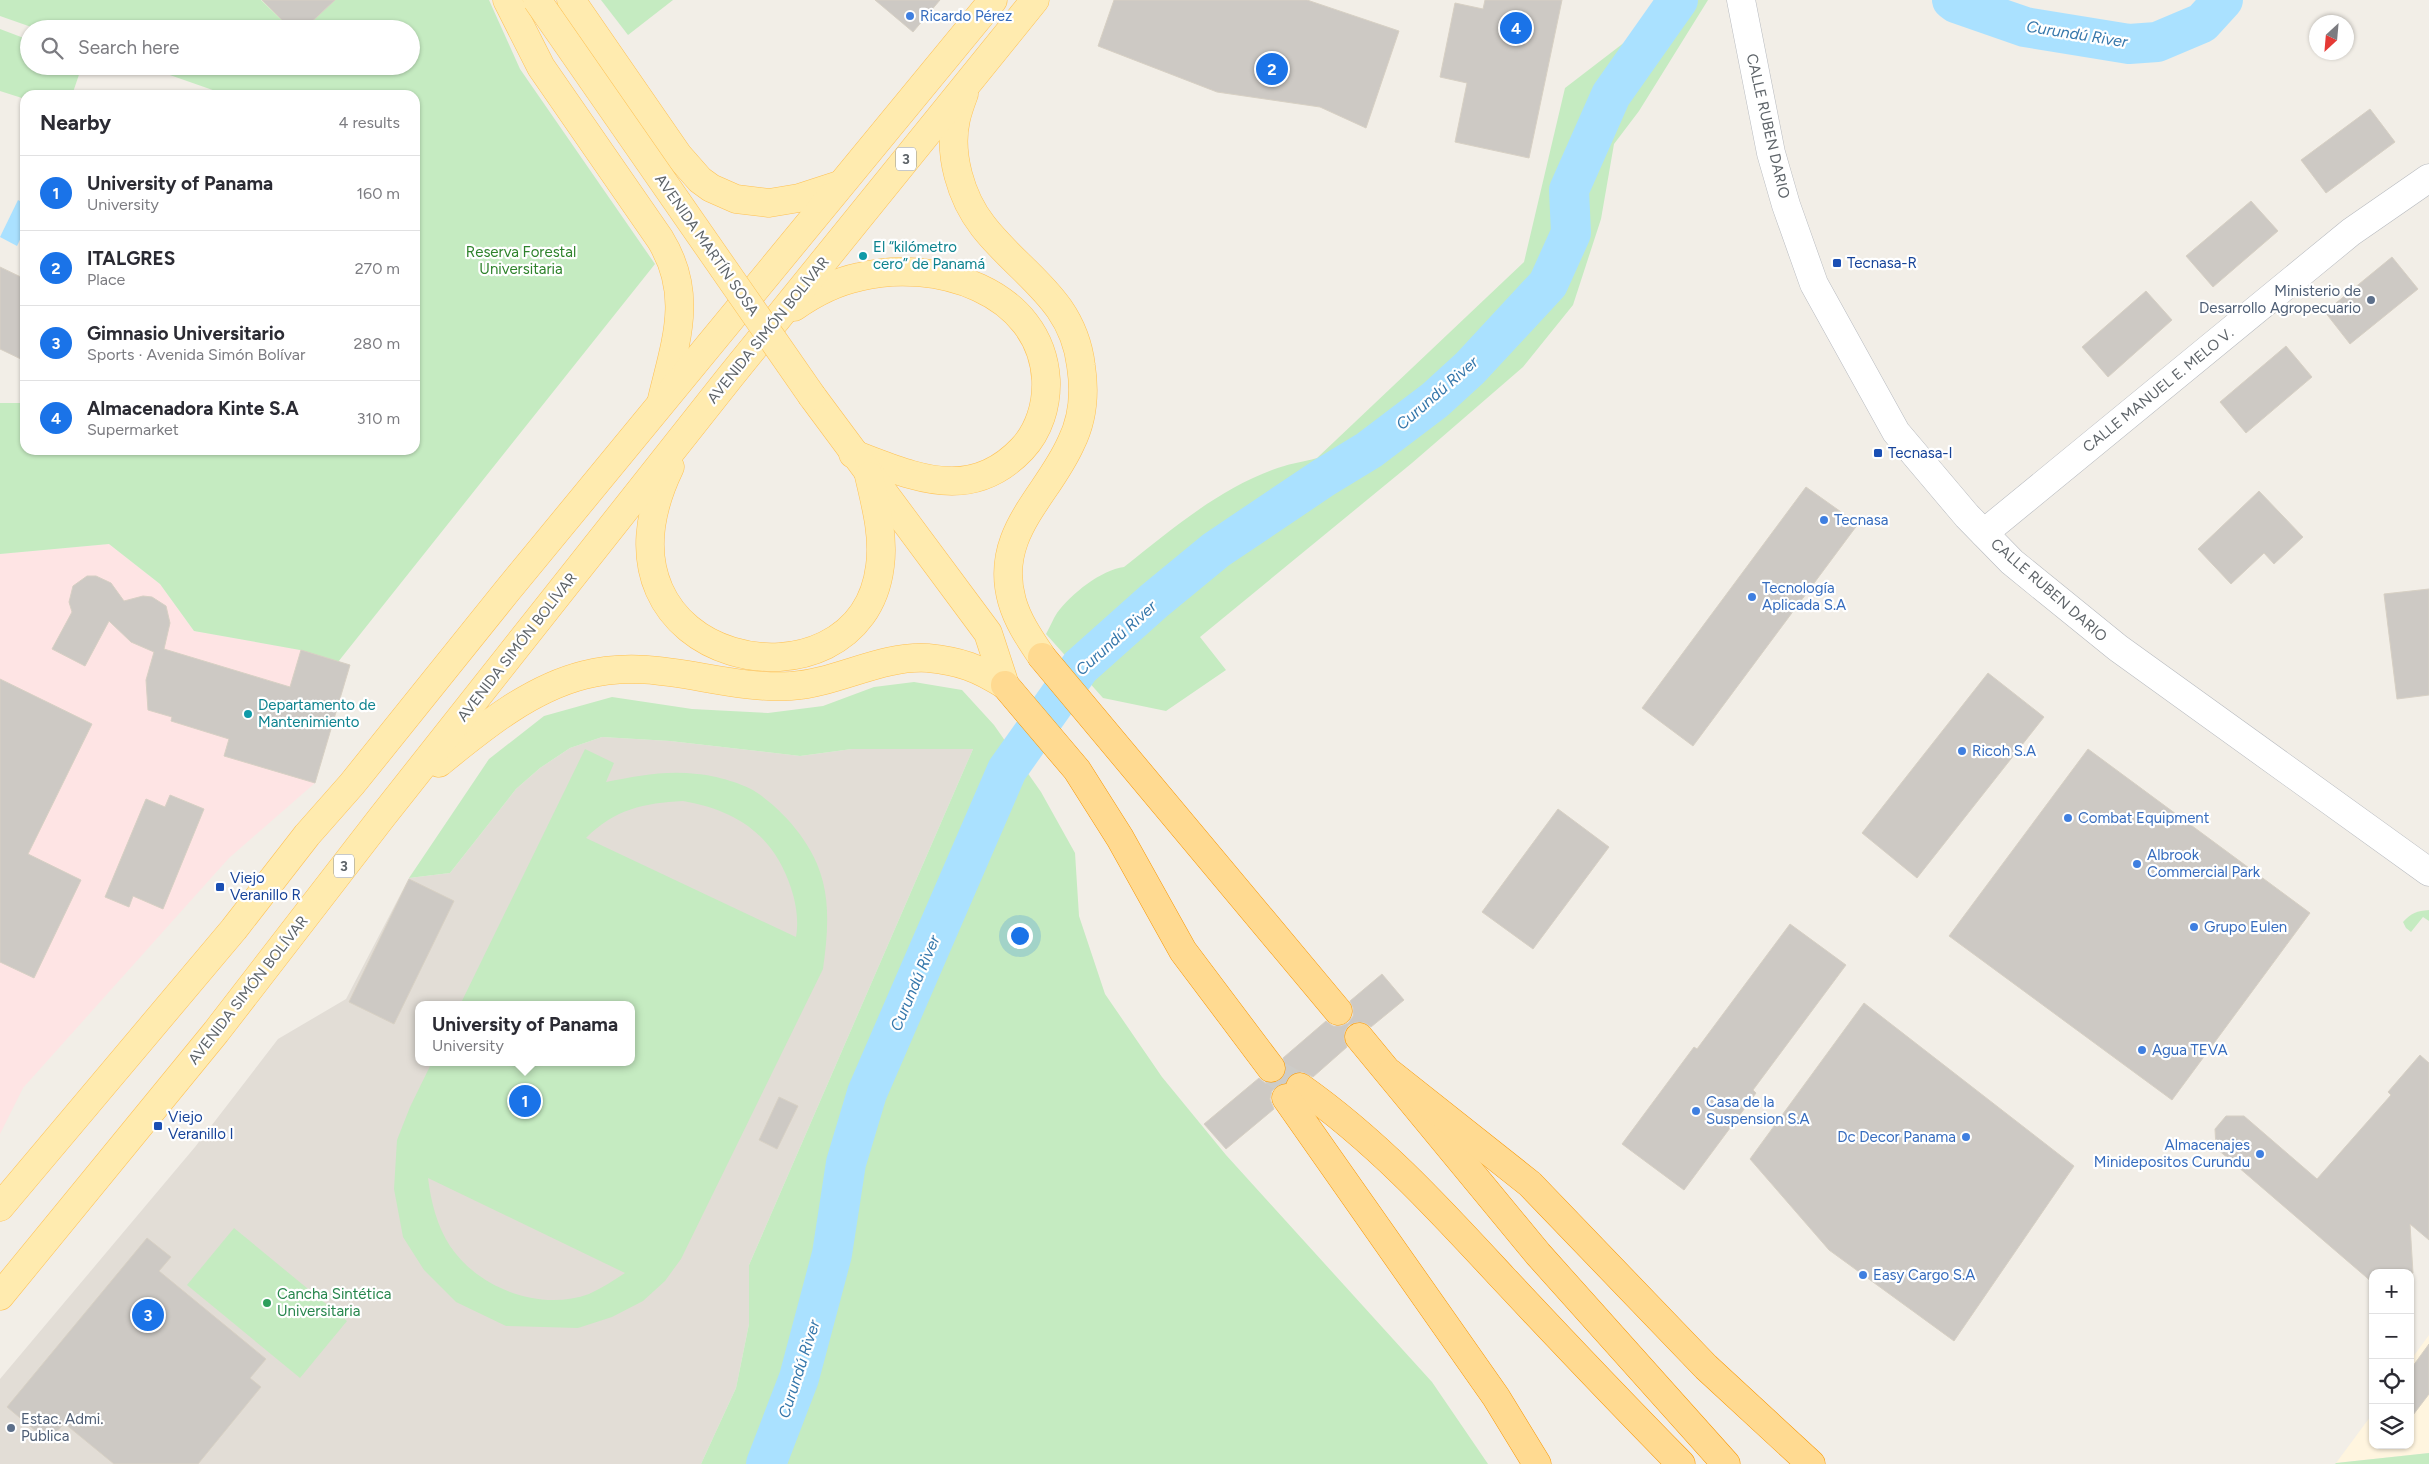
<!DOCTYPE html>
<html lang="en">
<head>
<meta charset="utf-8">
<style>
	:root { --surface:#fff; --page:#f2f2f3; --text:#2b2b33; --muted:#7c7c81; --line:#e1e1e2; --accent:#1a73e8 }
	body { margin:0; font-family:Figtree,sans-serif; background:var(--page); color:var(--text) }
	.controls { position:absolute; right:15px; bottom:15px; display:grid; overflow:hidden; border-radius:10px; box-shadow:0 1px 4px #0004 }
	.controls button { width:45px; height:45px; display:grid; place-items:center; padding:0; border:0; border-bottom:1px solid var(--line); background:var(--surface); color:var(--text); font:25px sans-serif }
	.compass { position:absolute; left:2309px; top:15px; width:45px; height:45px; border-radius:50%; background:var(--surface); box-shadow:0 1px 4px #0004; rotate:206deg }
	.you { position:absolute; left:1019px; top:935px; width:18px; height:18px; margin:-12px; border:4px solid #fff; border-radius:50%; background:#1a73e8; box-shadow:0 0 0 8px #1a73e833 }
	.badge { display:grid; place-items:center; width:32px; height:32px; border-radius:50%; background:var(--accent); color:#fff; font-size:16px; font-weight:700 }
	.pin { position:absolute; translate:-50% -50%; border:2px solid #fff; box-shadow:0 1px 5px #0006 }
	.popup { position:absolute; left:415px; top:1001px; width:220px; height:65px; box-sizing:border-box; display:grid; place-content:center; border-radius:10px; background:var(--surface); filter:drop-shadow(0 1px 4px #0005); font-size:16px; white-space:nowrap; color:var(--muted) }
	.popup b { font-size:19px; color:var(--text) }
	.popup::after { content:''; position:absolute; left:50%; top:100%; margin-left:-10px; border:10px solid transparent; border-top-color:var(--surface) }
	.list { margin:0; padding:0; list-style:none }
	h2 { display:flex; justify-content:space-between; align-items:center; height:65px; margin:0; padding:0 20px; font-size:21px }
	h2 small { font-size:16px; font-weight:400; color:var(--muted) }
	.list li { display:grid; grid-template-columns:32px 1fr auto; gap:15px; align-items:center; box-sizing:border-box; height:75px; padding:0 20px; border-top:1px solid var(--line) }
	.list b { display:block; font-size:19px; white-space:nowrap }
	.list p { margin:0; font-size:16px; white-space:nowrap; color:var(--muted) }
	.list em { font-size:16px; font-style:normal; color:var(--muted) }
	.icon { flex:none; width:28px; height:28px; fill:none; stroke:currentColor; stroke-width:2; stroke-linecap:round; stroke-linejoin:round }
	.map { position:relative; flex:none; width:2429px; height:1464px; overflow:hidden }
	.search { position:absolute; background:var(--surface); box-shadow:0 1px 4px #0004; left:20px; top:20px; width:400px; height:55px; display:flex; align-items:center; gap:12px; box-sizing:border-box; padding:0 18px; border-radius:28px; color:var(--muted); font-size:19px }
	.panel { position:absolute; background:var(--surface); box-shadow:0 1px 4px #0004; left:20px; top:90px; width:400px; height:365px; border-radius:15px }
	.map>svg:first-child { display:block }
	.commercial { fill:#fff5df }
	.education { fill:#e2ddd6; fill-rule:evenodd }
	.medical { fill:#fee4e4 }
	.green { fill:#c5ebc1; fill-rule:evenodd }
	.water { fill:#aae1ff }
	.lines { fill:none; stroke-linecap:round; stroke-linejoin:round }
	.river { stroke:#aae1ff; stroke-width:40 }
	.building { fill:#cdc9c4; stroke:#d7d0c4 }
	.highway-tunnel { stroke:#cdccc8; stroke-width:28; stroke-dasharray:28 14; stroke-linecap:butt }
	.minor-casing { stroke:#b7babf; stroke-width:29 }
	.major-casing { stroke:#ffc153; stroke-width:29 }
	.highway-casing { stroke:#f99700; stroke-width:29 }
	.minor { stroke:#fff; stroke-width:28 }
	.major { stroke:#ffebaf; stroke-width:28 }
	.highway { stroke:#ffda91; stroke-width:28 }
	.major-bridge-casing { stroke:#ffc153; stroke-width:29; stroke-linecap:butt }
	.major-bridge { stroke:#ffebaf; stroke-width:28 }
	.shop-dot { fill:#3f7fe0; stroke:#fff; stroke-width:2 }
	.culture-dot { fill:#0f9aa8; stroke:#fff; stroke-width:2 }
	.transit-dot { fill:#1a4fb4; stroke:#fff; stroke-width:2 }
	.service-dot { fill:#5c6f8a; stroke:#fff; stroke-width:2 }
	.leisure-dot { fill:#2e9e5b; stroke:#fff; stroke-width:2 }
	.labels { text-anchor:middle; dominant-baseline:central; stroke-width:4.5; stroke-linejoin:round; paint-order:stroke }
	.shield { fill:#fff; stroke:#8e9296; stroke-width:1 }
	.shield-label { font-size:14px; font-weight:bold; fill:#5e6469 }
	.shop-label { font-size:15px; fill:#366cbe; stroke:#fff; text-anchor:start }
	.street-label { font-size:15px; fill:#5e6469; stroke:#fff }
	.culture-label { font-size:15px; fill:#0d838f; stroke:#fff; text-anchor:start }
	.park-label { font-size:15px; fill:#2e822b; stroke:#fff }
	.transit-label { font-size:15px; fill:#164399; stroke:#fff; text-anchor:start }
	.service-label { font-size:15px; fill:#4e5e75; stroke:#fff; text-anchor:end }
	.leisure-label { font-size:15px; fill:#27864d; stroke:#fff; text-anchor:start }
	.water-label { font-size:16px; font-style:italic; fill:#3577ab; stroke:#fff }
</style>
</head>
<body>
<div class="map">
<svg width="2429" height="1464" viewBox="0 0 2429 1464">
	<rect width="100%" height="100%" fill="#f2eee7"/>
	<path class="commercial" d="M 2429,1335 L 2429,1453 L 2336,1463 L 2373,1413 L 2373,1445 L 2410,1445 L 2410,1361 Z"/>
	<path class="education" d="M 602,737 L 670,741 L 800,756 L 852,749 L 973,749 L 749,1265 L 749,1324 L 736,1388 L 701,1464 L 0,1464 L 0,1379 L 195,1147 L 278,1039 L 346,999 L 409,878 L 450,873 L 516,789 L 540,768 L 570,748 ZM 419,1005 L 631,1005 L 631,1062 L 419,1062 Z"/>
	<path class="medical" d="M 109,544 L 160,584 L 194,631 L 301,650 L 350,665 L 315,783 L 229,858 L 23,1088 L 0,1134 L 0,554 Z"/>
	<g class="green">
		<path d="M 0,0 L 261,0 L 291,29 L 37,29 L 0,16 Z"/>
		<path d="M 335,0 L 489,0 L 520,69 L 655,264 L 338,662 L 300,650 L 194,631 L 160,584 L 109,544 L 0,554 L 0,403 L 25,403 L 25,450 L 415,450 L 415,95 L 227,95 L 144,66 L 411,66 L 411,29 L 304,29 Z"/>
		<path d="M 601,0 L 673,0 L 628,35 Z"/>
		<path d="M 1659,0 L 1708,0 L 1639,111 L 1614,144 L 1601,219 L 1573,305 L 1523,367 L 1412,463 L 1200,637 L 1226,670 L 1166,711 L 1103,698 L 1046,634 C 1050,627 1053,619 1057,613 C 1071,594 1101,570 1124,567 C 1171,530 1216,491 1272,470 C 1287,464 1303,462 1317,458 L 1524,262 L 1565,88 L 1651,22 Z"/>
		<path d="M 0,29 L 29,40 L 29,66 L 82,66 L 72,95 L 25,95 L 25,99 L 0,91 Z"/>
		<path d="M 914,682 L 962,690 L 994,725 L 1041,792 L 1075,853 L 1079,916 L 1105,994 L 1162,1077 L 1226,1155 L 1432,1382 L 1488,1464 L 701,1464 L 736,1388 L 749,1324 L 749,1265 L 973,749 L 852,749 L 800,756 L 670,741 L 602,737 L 570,748 L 540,768 L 516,789 L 450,873 L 409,878 L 489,759 L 544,716 L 612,697 L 692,709 L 768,713 L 823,706 L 874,687 Z"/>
		<path d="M 585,749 L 614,763 L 606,782 C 636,776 666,770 697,774 C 714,775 746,784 759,794 C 787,814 815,847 823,882 C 830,910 827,940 823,969 L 681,1259 L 665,1281 L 643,1301 L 612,1317 L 578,1328 L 506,1326 L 456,1302 L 424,1270 L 403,1237 L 394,1189 L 397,1140 L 410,1107 L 432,1062 L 631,1062 L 631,1005 L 460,1005 ZM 683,801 C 736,810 774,835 791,888 C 796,903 799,921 796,937 L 586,838 C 615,809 644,803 683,801 ZM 428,1178 L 625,1273 C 613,1281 602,1288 589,1294 C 540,1312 478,1288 450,1246 C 437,1226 431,1202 428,1178 Z"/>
		<path d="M 2429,910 L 2429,921 L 2423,917 L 2411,932 L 2406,928 L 2403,922 C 2411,913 2417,911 2429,910 Z"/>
		<path d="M 234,1228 L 347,1321 L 300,1378 L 187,1285 Z"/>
		<path d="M 2429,1453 L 2429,1464 L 2335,1464 L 2336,1463 Z"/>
	</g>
	<path class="water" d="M 18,200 L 25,204 L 25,229 L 17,246 L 0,237 Z"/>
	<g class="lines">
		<g class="river">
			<path d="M 1952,0 L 1956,3 L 2025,27 L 2129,44 L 2157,42 L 2202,23 L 2223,0"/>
			<path d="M 766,1464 L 799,1378 L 832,1254 L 846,1163 L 867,1093 L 1007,770 L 1080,667 L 1154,601 L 1216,550 L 1323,478 L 1369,450 L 1435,400 L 1470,368 L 1548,284 L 1571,233 L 1569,190 L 1611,95 L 1678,0"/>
		</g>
	</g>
	<g class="building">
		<path d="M 262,0 L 335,0 L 304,29 L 291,29 Z"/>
		<path d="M 875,0 L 940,0 L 913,32 Z"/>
		<path d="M 1114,0 L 1307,0 L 1399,31 L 1366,128 L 1320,107 L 1217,92 L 1098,46 Z"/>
		<path d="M 1485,0 L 1562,0 L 1529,158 L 1455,142 L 1467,83 L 1440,77 L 1455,3 L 1483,9 Z"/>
		<path d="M 2370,109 L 2395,142 L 2326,193 L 2301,160 Z"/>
		<path d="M 2251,201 L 2278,231 L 2213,287 L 2186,256 Z"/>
		<path d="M 2392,257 L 2418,289 L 2350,344 L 2325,312 Z"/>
		<path d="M 0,267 L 25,279 L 25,361 L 0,349 Z"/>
		<path d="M 2146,291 L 2172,320 L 2108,377 L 2082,347 Z"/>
		<path d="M 2286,346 L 2312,377 L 2246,433 L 2220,402 Z"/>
		<path d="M 1806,487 L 1858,524 L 1693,746 L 1642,708 Z"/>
		<path d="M 2259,491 L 2303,537 L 2274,564 L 2264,553 L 2231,584 L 2198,549 Z"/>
		<path d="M 87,576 L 96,576 L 111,583 L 124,601 L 143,596 L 152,597 L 166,606 L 170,623 L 164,649 L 290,687 L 301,650 L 350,665 L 315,783 L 224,756 L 229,739 L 171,721 L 172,717 L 148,710 L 146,680 L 154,652 L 131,642 L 109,621 L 85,666 L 52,649 L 72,612 L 69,602 L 73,586 Z"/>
		<path d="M 2429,589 L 2429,695 L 2397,699 L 2384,594 Z"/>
		<path d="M 1988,673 L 2044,717 L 1917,878 L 1862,833 Z"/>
		<path d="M 0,679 L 92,724 L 28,854 L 81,880 L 34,978 L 0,962 Z"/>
		<path d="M 2088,749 L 2310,913 L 2172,1100 L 1949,936 Z"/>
		<path d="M 170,795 L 204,809 L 163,909 L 133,896 L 129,907 L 105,897 L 146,799 L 165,807 Z"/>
		<path d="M 1558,809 L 1609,847 L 1533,949 L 1482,912 Z"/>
		<path d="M 409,879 L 454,901 L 394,1024 L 349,1002 Z"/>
		<path d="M 1790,924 L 1846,965 L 1753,1090 L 1756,1093 L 1684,1190 L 1622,1144 L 1694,1047 L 1697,1049 Z"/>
		<path d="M 1382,974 L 1404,1000 L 1371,1027 L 1365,1023 L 1357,1022 L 1349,1025 L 1345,1031 L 1344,1039 L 1347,1047 L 1313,1077 L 1302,1072 L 1294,1073 L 1285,1083 L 1277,1086 L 1272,1091 L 1270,1099 L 1274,1109 L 1226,1149 L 1204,1124 L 1259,1078 L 1265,1083 L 1272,1084 L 1281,1080 L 1286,1074 L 1286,1067 L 1283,1058 L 1326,1021 L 1333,1026 L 1341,1026 L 1348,1023 L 1353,1016 L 1353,1008 L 1350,1001 Z"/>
		<path d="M 1864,1003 L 2074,1166 L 1954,1341 L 1829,1250 L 1750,1159 Z"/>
		<path d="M 2420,1055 L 2429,1063 L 2429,1240 L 2410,1224 L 2413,1273 L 2373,1273 L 2373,1283 L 2216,1148 L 2215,1129 L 2226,1116 L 2244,1116 L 2317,1179 L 2391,1095 L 2388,1092 Z"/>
		<path d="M 779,1097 L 798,1106 L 777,1149 L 759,1140 Z"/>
		<path d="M 147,1238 L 171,1257 L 159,1271 L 266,1359 L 250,1378 L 261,1387 L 198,1464 L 114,1464 L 64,1423 L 49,1442 L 7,1407 Z"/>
		<path d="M 2429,1344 L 2429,1394 L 2410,1419 L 2410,1370 Z"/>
	</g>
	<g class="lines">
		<path class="highway-tunnel" d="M 1271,1068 L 1278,1075 L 1300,1087"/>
		<g class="minor-casing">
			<g id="minor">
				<path d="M 1741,0 L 1771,153 L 1786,205 L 1814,284 L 1896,432 L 1967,516 L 2012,562 L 2118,648 L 2429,872"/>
				<path d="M 1984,533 L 2351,232 L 2429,178"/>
			</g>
		</g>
		<g class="major-casing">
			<g id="major">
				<path d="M 507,0 L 541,67 L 660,239 C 694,294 676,341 662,399"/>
				<path d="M 571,0 L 678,155 L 700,180 L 711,188 L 736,199 L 769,203 L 799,198 L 839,185"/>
				<path d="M 964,94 C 961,102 958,110 956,119 C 948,154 961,198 983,226 C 1020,274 1073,298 1081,366 C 1085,392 1083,419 1071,443 C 1047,497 993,534 1012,601 C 1018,622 1030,639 1042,657"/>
				<path d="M 794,307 C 814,293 835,282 859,277 C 934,258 1041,290 1046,380 C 1047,405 1039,431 1022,449 C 1003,469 980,481 952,481 C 918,481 884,465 853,454"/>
				<path d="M 812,396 L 988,633 L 1005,685"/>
				<path d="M 670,467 C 573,669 861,723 880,566 C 884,536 876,506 869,476"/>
				<path d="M 439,763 C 482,728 529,689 584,675 C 657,656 719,690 791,686 C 837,683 881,655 928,658 C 960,661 978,668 1005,685"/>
				<path d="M 0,1207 L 234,929 L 307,835 L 352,784 L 507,591 L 993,0"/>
				<path d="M 0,1296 L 216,1032 L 382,817 L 730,377 L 1035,0"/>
			</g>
		</g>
		<g class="highway-casing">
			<g id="highway">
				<path d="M 1042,657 L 1338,1011"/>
				<path d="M 1005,685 L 1077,770 L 1120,838 L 1183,951 L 1271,1068"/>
				<path d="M 1359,1037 L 1538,1254 L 1726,1464"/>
				<path d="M 1390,1073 L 1530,1184 L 1706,1367 L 1811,1464"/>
				<path d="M 1300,1087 C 1377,1141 1440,1210 1503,1278 C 1562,1341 1621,1403 1681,1464"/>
				<path d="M 1286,1098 L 1496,1397 L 1537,1464"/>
			</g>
		</g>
		<use href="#minor" class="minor"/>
		<use href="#major" class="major"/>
		<use href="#highway" class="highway"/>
		<g class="major-bridge-casing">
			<path id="major-bridge" d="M 537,0 L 812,396"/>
		</g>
		<use href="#major-bridge" class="major-bridge"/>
	</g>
	<g class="shop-dot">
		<circle cx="910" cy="16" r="5"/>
		<circle cx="1824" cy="520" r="5"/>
		<circle cx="1752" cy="597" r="5"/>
		<circle cx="1962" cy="751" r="5"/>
		<circle cx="2068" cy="818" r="5"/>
		<circle cx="2137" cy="864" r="5"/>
		<circle cx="2194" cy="927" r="5"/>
		<circle cx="2142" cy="1050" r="5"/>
		<circle cx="1696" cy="1111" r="5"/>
		<circle cx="1966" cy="1137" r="5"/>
		<circle cx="2260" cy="1154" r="5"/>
		<circle cx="1863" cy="1275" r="5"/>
	</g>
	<g class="culture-dot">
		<circle cx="863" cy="256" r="5"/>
		<circle cx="248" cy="714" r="5"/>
	</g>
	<g class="transit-dot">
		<rect x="1832" y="258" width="10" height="10" rx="2.5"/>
		<rect x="1873" y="448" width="10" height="10" rx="2.5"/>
		<rect x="215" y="882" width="10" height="10" rx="2.5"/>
		<rect x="153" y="1121" width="10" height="10" rx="2.5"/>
	</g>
	<g class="service-dot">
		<circle cx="2371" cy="300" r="5"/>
		<circle cx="11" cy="1428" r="5"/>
	</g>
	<circle class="leisure-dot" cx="267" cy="1303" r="5"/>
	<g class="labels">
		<g class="shield">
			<rect x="896" y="147.5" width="20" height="23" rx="4"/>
			<rect x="334" y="854.5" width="20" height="23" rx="4"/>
		</g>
		<g class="shield-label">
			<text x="906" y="159">3</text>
			<text x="344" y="866">3</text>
		</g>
		<g class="shop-label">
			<text x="920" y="16">Ricardo Pérez</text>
			<text x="1834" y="520">Tecnasa</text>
			<text x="1762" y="588">Tecnología<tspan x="1762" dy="17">Aplicada S.A</tspan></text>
			<text x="1972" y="751">Ricoh S.A</text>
			<text x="2078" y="818">Combat Equipment</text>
			<text x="2147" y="855">Albrook<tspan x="2147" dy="17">Commercial Park</tspan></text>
			<text x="2204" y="927">Grupo Eulen</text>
			<text x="2152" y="1050">Agua TEVA</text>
			<text x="1706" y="1102">Casa de la<tspan x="1706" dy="17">Suspension S.A</tspan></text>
			<text x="1956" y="1137" text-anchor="end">Dc Decor Panama</text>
			<text x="2250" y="1145" text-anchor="end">Almacenajes<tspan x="2250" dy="17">Minidepositos Curundu</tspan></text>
			<text x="1873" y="1275">Easy Cargo S.A</text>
		</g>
		<g class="street-label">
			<text transform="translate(1768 126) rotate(77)">CALLE RUBEN DARIO</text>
			<text transform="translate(707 245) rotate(55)">AVENIDA MARTÍN SOSA</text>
			<text transform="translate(768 330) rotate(-51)">AVENIDA SIMÓN BOLÍVAR</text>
			<text transform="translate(2158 390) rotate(-39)">CALLE MANUEL E. MELO V.</text>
			<text transform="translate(2049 590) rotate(41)">CALLE RUBEN DARIO</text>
			<text transform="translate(517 647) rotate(-52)">AVENIDA SIMÓN BOLÍVAR</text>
			<text transform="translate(248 990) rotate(-52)">AVENIDA SIMÓN BOLÍVAR</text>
		</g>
		<g class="culture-label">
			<text x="873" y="247">El “kilómetro<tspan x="873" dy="17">cero” de Panamá</tspan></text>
			<text x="258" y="705">Departamento de<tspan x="258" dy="17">Mantenimiento</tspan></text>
		</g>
		<g class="park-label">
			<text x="521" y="252">Reserva Forestal<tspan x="521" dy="17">Universitaria</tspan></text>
		</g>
		<g class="transit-label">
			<text x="1847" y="263">Tecnasa-R</text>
			<text x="1888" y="453">Tecnasa-I</text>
			<text x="230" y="878">Viejo<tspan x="230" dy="17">Veranillo R</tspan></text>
			<text x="168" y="1117">Viejo<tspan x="168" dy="17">Veranillo I</tspan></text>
		</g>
		<g class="service-label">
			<text x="2361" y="291">Ministerio de<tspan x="2361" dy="17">Desarrollo Agropecuario</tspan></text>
			<text x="21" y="1419" text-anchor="start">Estac. Admi.<tspan x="21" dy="17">Publica</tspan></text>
		</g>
		<g class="leisure-label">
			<text x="277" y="1294">Cancha Sintética<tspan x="277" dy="17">Universitaria</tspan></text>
		</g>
		<g class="water-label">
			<text transform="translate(2077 34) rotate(9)">Curundú River</text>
			<text transform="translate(1437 393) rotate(-41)">Curundú River</text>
			<text transform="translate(1116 638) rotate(-42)">Curundú River</text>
			<text transform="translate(915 983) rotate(-67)">Curundú River</text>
			<text transform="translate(799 1369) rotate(-72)">Curundú River</text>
		</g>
	</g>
</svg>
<div class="controls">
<button>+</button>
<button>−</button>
<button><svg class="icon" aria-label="locate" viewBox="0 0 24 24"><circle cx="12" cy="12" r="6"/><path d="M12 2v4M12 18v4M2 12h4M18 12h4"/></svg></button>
<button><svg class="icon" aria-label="layers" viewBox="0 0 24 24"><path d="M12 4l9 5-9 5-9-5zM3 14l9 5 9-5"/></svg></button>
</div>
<svg class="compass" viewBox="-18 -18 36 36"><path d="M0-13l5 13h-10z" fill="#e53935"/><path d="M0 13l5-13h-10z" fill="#7c7c81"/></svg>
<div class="you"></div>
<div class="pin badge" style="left:525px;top:1101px">1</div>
<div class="popup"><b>University of Panama</b>University</div>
<div class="pin badge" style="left:1272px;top:69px">2</div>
<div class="pin badge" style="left:148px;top:1315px">3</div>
<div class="pin badge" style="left:1516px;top:28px">4</div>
<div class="search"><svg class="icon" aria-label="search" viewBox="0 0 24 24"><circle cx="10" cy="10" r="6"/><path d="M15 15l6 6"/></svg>Search here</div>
<section class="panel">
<h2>Nearby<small>4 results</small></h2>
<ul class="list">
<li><span class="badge">1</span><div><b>University of Panama</b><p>University</p></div><em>160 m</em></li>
<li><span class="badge">2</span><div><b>ITALGRES</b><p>Place</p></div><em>270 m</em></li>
<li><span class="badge">3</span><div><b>Gimnasio Universitario</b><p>Sports · Avenida Simón Bolívar</p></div><em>280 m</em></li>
<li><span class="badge">4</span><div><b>Almacenadora Kinte S.A</b><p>Supermarket</p></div><em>310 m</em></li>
</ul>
</section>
</div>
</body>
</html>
